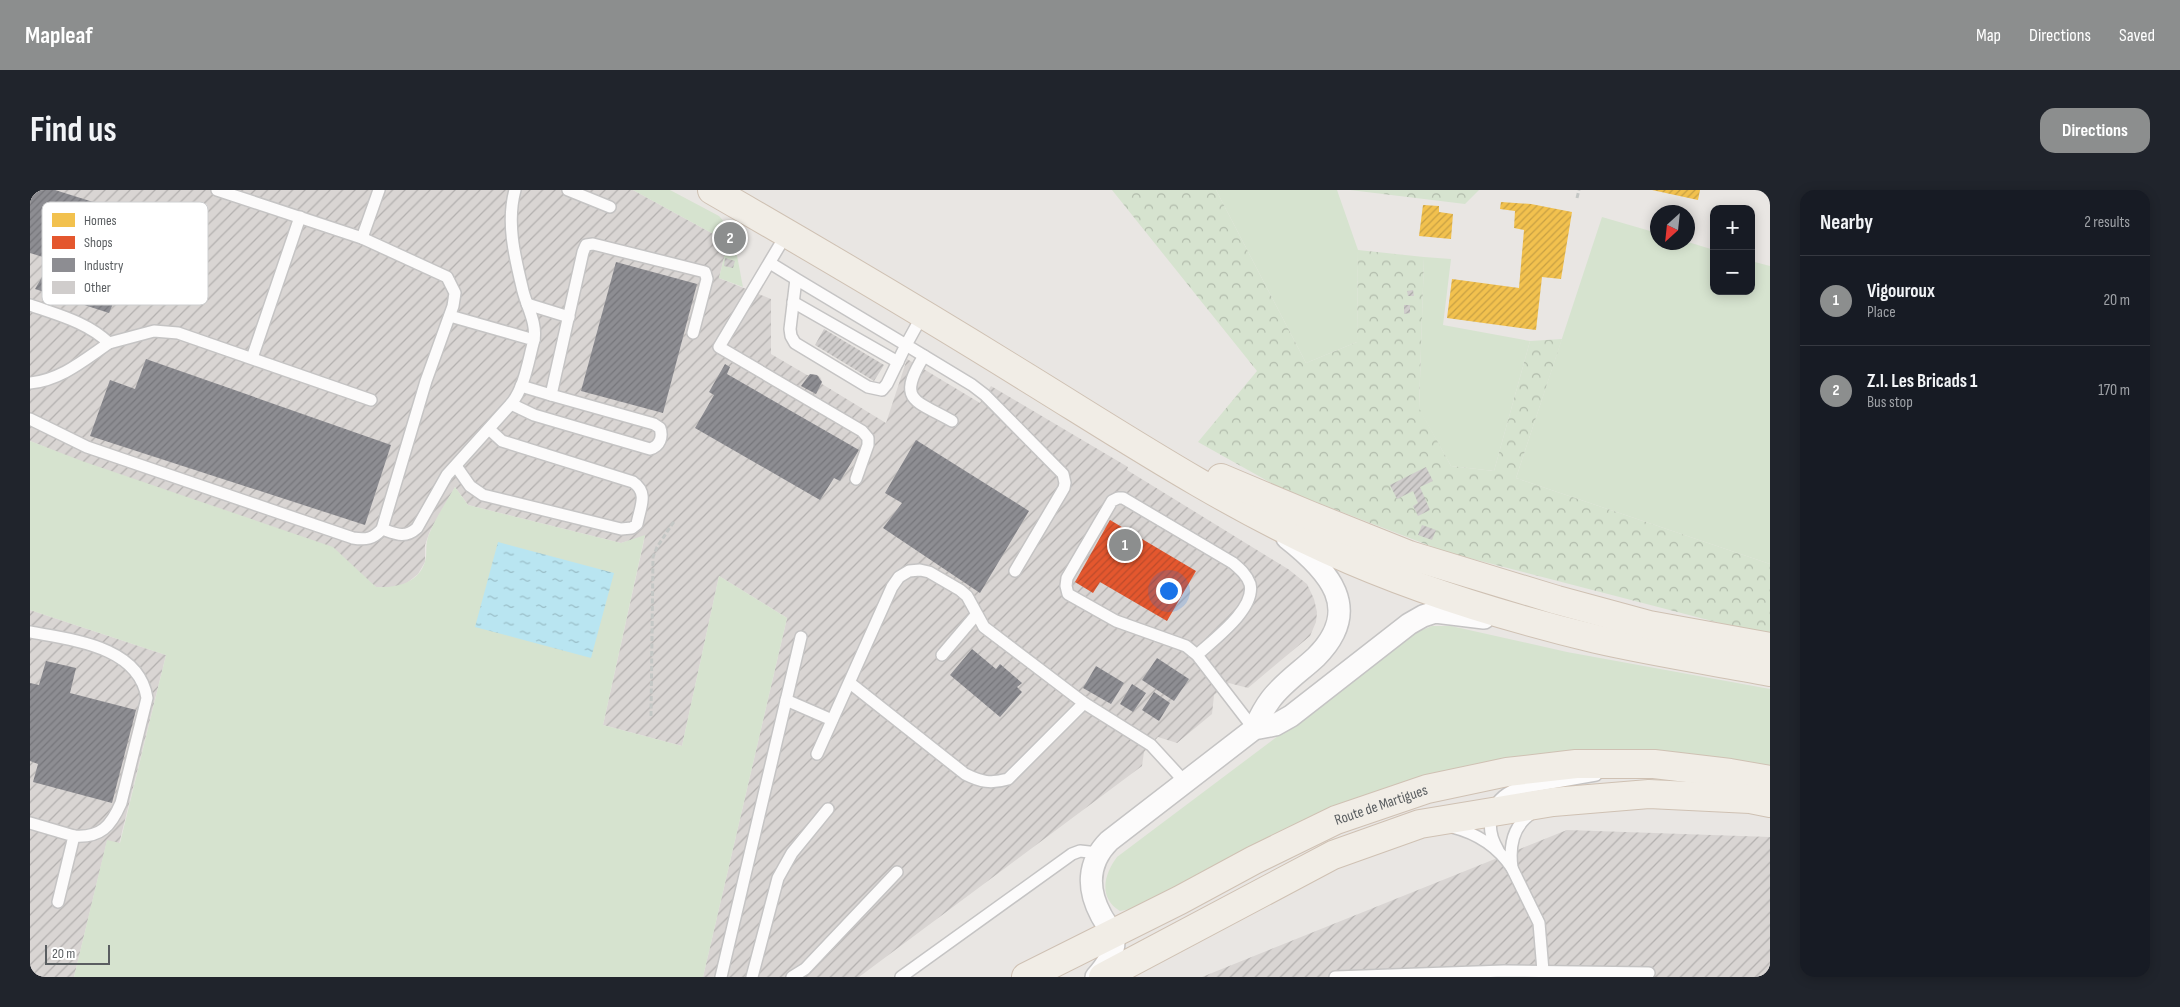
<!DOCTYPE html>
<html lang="en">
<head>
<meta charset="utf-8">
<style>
	:root { --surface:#171b24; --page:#20242c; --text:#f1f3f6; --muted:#9ea1a6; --line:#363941; --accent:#8c8e8e }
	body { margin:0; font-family:"Sofia Sans Condensed",sans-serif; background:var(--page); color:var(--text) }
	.controls { position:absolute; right:15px; top:15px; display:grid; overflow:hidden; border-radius:10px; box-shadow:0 2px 12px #0003 }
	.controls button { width:45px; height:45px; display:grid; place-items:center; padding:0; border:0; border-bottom:1px solid var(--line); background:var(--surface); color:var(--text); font:25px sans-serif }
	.compass { position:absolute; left:1620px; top:15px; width:45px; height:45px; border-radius:50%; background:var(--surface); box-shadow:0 2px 12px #0003; rotate:207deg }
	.scale { position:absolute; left:15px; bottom:12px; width:65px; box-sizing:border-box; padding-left:5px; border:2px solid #5a5e61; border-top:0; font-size:14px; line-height:18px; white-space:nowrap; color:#5a5e61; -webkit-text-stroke:4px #fff; paint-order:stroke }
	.you { position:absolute; left:1138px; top:400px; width:18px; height:18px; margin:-12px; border:4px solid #fff; border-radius:50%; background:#1a73e8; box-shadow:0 0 0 8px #1a73e833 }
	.badge { display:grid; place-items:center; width:32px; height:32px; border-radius:50%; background:var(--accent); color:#fff; font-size:16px; font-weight:700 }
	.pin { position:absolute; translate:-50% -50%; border:2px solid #fff; box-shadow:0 1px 5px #0006 }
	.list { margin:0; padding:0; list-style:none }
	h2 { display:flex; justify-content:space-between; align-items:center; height:65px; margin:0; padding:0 20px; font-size:21px }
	h2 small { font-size:16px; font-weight:400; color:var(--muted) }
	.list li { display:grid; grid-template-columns:32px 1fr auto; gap:15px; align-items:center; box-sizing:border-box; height:90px; padding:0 20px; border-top:1px solid var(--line) }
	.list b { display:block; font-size:19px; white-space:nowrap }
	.list p { margin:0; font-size:16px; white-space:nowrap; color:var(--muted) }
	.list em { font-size:16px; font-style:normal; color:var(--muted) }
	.map { position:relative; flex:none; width:1740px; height:787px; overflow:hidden; border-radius:15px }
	header { display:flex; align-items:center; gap:30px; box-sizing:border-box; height:70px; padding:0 25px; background:var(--accent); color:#fff }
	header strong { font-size:24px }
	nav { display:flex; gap:28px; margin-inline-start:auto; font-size:18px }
	.intro { display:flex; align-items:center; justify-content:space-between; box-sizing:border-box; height:120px; padding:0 30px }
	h1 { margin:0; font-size:35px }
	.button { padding:12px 22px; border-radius:15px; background:var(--accent); color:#fff; font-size:18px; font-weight:700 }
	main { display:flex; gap:30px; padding:0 30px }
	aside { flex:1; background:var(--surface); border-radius:15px; box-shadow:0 2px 12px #0003 }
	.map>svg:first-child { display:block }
	.industrial { fill:url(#industrial-furrows) }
	.green { fill:#d6e3cf }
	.forest { fill:url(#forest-crowns) }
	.water { fill:url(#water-ripples) }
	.homes { fill:url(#homes-hatch) }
	.shops { fill:url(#shops-hatch) }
	.industry { fill:url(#industry-hatch) }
	.building { fill:url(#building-hatch) }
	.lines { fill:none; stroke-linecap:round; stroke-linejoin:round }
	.service-casing { stroke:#c5c4c4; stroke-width:14 }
	.minor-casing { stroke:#c5c4c4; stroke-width:24 }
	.primary-casing { stroke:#cfc1b3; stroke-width:30 }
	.path { stroke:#c4c7c5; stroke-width:3; stroke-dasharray:5 2.5; stroke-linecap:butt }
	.service { stroke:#fcfbfb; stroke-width:11 }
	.minor { stroke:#fcfbfb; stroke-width:21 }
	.primary { stroke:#f1ede6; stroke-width:28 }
	.labels { text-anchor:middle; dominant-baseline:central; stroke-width:5; stroke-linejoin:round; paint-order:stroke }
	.street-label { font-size:15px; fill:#5a5e61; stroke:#fff }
	.key { fill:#fff; stroke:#cecfd0; stroke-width:1 }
	.key-label { font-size:14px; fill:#5a5e61 }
</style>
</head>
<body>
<header>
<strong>Mapleaf</strong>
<nav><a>Map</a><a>Directions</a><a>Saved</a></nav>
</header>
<div class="intro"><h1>Find us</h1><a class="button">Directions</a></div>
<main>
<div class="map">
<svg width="1740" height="787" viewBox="0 0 1740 787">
	<defs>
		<pattern id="industrial-furrows" width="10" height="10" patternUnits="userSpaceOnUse" patternTransform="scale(1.25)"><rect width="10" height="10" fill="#d9d5d3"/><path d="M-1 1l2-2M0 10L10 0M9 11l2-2" fill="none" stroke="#b3b0af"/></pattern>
		<pattern id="forest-crowns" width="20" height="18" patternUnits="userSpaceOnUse" patternTransform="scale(1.25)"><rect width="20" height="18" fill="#d6e3cf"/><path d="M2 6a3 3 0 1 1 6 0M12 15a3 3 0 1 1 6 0" fill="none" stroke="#b1bbab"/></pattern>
		<pattern id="water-ripples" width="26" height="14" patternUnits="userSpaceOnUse" patternTransform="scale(1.25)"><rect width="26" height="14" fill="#b9e5f1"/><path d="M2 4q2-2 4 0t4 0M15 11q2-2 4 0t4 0" fill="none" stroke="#99bdc7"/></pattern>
		<pattern id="homes-hatch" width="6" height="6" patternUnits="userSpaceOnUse" patternTransform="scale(1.25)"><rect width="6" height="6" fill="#f2c14e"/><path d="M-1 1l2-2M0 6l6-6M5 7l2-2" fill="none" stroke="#c7a044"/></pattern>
		<pattern id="shops-hatch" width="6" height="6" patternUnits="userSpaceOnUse" patternTransform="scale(1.25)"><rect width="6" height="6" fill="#e4572e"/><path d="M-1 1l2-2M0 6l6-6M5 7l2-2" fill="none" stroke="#bc4b2b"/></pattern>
		<pattern id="industry-hatch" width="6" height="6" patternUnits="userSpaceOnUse" patternTransform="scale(1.25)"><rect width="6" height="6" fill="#8d8d92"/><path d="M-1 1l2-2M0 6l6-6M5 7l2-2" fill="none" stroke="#76767b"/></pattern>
		<pattern id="building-hatch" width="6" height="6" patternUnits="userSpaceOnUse" patternTransform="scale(1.25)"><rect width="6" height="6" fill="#d0cdcc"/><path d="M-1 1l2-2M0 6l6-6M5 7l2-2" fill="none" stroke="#acaaa9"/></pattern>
	</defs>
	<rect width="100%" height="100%" fill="#e9e6e3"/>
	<g class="industrial">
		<path d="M 0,0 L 603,0 L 698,52 L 689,88 L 741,109 L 741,164 L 777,185 L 787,185 L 791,188 L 792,194 L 856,233 L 877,169 L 950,213 L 961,196 L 1098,277 L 1097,280 L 1258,379 L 1277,394 L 1284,409 L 1287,422 L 1286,432 L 1280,446 L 1218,498 L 1199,493 L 1184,505 L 1182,524 L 1147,553 L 1128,547 L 1114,562 L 1112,576 L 829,787 L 673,787 L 757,428 L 689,386 L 652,556 L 573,535 L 615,346 L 591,353 L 438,315 L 425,297 L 400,341 L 395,355 L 395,372 L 388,384 L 377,393 L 363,398 L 346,397 L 331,385 L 0,251 Z"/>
		<path d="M 0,420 L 136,465 L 89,654 L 77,651 L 44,787 L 0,787 Z"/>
		<path d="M 1537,640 L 1740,647 L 1740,787 L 1172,787 Z"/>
	</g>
	<g class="green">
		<path d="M 603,0 L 640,0 L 689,26 C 706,43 708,74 713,97 L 689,88 L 698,52 Z"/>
		<path d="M 1186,0 L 1307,0 L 1328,60 L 1327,152 L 1276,173 Z"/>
		<path d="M 1572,27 L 1627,43 L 1628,52 L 1658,52 L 1684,60 L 1684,101 L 1721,101 L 1721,71 L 1740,76 L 1740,374 L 1486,288 Z"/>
		<path d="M 1394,67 L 1421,69 L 1413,135 L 1500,151 L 1464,281 L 1421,276 L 1389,219 Z"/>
		<path d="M 0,251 L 52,271 L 303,357 L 346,397 C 365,398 388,394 395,372 C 398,362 394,355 400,342 C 407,326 416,312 425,297 L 438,315 L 591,353 L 615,345 L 573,535 L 652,556 L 689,386 L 757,428 L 673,787 L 44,787 L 77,650 L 90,653 L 136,465 L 0,420 Z"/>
		<path d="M 1402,436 L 1421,436 L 1537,462 L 1740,499 L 1740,576 L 1656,563 L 1589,561 L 1305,618 L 1254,639 L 1111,717 L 1090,721 C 1068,708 1074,684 1087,667 L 1385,443 Z"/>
	</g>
	<g class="forest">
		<path d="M 1082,0 L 1186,0 L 1276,173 L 1327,152 L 1328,60 L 1394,67 L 1389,218 L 1421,276 L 1464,281 L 1500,151 L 1532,149 L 1486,288 L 1740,374 L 1740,446 L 1416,362 L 1252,299 L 1168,252 L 1227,181 Z"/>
		<path d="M 1320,0 L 1449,0 L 1435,14 Z"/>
	</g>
	<path class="water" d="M 468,352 L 584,383 L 561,468 L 445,437 Z"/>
	<g class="homes">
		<path d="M 1622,0 L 1670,0 L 1668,10 Z"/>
		<path d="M 1471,12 L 1501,14 L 1542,22 L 1531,89 L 1512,87 L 1506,140 L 1417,128 L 1422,89 L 1489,98 L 1494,40 L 1484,38 L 1485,21 L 1470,19 Z"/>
		<path d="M 1393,15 L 1409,16 L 1409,22 L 1423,24 L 1421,49 L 1389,46 Z"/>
	</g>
	<path class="shops" d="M 1080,330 L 1166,381 L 1137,431 L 1070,392 L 1063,403 L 1045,392 Z"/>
	<g class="industry">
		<path d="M 0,0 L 25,0 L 111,27 L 85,109 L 79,123 L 5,99 L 12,87 L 13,67 L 0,63 Z"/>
		<path d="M 586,72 L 667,94 L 633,223 L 551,201 Z"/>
		<path d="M 116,169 L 361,255 L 335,335 L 60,246 L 80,190 L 105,199 Z"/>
		<path d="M 695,174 L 700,177 L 697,184 L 829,260 L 810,291 L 804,288 L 790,310 L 665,238 L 684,205 L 679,202 Z"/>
		<path d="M 780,184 L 787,185 L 792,192 L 786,204 L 771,196 Z"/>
		<path d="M 886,250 L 999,321 L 950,403 L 853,338 L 872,313 L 855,303 Z"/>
		<path d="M 942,459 L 966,479 L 970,474 L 992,493 L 987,497 L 992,502 L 970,527 L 920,485 Z"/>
		<path d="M 1127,468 L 1159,489 L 1144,511 L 1112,490 Z"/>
		<path d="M 16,471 L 46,478 L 40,503 L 106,520 L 82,613 L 3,592 L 8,574 L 0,571 L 0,493 L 9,495 Z"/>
		<path d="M 1066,476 L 1094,493 L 1081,514 L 1053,498 Z"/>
		<path d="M 1102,494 L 1116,503 L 1103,522 L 1090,514 Z"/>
		<path d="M 1124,502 L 1140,513 L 1129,531 L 1112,520 Z"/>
	</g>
	<g class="building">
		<path d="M 695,68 L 705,71 L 703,78 L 694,76 Z"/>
		<path d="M 1383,100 L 1384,106 L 1378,106 L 1377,101 Z"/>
		<path d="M 1374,115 L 1380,115 L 1380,123 L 1374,124 Z"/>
		<path d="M 794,139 L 854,175 L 844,191 L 785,155 Z"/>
		<path d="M 1396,277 L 1403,291 L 1390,297 L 1400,320 L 1388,326 L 1383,316 L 1388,313 L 1383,301 L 1367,309 L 1360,295 Z"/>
		<path d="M 1392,335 L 1406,340 L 1402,350 L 1388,345 Z"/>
	</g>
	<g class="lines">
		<g class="service-casing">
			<g id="service">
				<path d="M 485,0 C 476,33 485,68 493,101 C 497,117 507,133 504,150"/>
				<path d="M 538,0 L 580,17"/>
				<path d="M 757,43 L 689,157 L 832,241 L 838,248 L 838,255 L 826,289"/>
				<path d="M 332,48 L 349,0"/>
				<path d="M 740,73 L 766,89 L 760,139 L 761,146 L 765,153 L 838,197 L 852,200 L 857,194 L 876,155 L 766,89"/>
				<path d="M 763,112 L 868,172"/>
				<path d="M 497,114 L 539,127"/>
				<path d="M 0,115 C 28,125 57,132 79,153 C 54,170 31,190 0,193"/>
				<path d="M 893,124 L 876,155 L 942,195 L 955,205 L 1033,284 L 1035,293 L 1034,298 L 985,381"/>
				<path d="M 79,153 L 124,141 L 148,143 L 341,210"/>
				<path d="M 894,166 C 866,211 885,210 922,231"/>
				<path d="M 222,168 L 270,27"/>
				<path d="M 491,196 L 521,205"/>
				<path d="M 481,214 L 504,225 L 620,259 C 630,256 633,247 630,238 L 624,234 L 521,205 L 553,62 L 556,55 L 563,54 L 675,82 L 677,89 L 663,143"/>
				<path d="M 0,229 L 57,257 L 323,348 C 336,350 343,349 352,339 L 396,191 L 423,116 L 425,103 L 417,87 L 332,48 L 187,0"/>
				<path d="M 426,276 L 440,296 L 453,305 L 591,339 L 602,338 L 607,334 C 610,317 619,303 603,292 L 472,251 L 459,239"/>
				<path d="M 352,339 C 366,344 375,349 387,338 L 417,285 L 481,214 C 495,197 498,171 504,150 L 420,126"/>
				<path d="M 0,442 C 42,450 109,456 117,508 L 91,613 C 81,636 71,648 44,646"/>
				<path d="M 912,465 L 946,425"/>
				<path d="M 1167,465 L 1156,456 L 1086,431 L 1038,404 L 1036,396 L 1037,388 L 1082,311 L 1088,308 L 1093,308 L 1203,373 C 1210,379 1217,385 1220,394 C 1226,419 1183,450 1167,465 L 1224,539"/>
				<path d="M 820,493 L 935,584 C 951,592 961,594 978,589 L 1054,513"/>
				<path d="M 756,510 L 802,530"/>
				<path d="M 787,564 L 862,397 L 869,387 L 879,381 L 890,380 L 899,382 L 930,400 L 937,406 L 954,437 L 1054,513 L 1121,555 L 1155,592"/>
				<path d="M 0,633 L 44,646 L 28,712"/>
				<path d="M 1422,637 C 1446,643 1468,657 1482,678 C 1479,656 1483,634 1504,622"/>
				<path d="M 1468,660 C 1454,637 1459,610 1486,599 L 1566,585"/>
				<path d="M 1482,678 L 1509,733 L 1513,781"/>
				<path d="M 691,787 L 771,447"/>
				<path d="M 722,787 L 748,688 L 762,663 L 798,619"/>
				<path d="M 762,787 L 775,779 L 867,682"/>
				<path d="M 871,787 L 1042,664 L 1050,661 L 1068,663"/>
				<path d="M 1305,787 L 1474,781 L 1619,783"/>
			</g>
		</g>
		<g class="minor-casing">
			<g id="minor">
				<path d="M 1224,539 C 1229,528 1234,518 1241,509 C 1253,493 1271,481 1286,467 C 1334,419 1299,381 1257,348"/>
				<path d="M 1066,787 C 1075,777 1085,764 1084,749 C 1083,741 1075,733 1071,725 C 1057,699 1057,673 1079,651 L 1224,539 L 1245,535 L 1261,526 L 1379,434 L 1393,426 L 1405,422 L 1454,428"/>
			</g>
		</g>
		<g class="primary-casing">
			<g id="primary">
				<path d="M 682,0 C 788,61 893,123 996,187 C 1095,248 1192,312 1298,360 C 1383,399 1475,427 1566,449 C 1623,462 1682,471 1740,482"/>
				<path d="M 1191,288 L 1279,325 L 1379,365 L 1527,410 L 1619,435 L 1740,457"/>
				<path id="s1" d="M 996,787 L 1150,710 L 1224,670 L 1306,630 L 1397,599 L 1477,582 L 1546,574 L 1624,574 L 1700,583 L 1740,590"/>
				<path d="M 1073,787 L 1303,665 L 1390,634 L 1523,612 L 1619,604 L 1720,609 L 1740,613"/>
			</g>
		</g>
		<g class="path">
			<path d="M 1547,8 L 1549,0"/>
			<path d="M 621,526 L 623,367 L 627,357 L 645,330"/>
		</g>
		<use href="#service" class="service"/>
		<use href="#minor" class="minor"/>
		<use href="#primary" class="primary"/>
	</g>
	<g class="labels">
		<g class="street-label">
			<text stroke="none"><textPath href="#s1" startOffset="395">Route de Martigues</textPath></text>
		</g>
	</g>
	<rect x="12" y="12" width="166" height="103" rx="8" class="key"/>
	<rect x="22" y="23" width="23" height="14" fill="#f2c14e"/>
	<rect x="22" y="46" width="23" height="13" fill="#e4572e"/>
	<rect x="22" y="68" width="23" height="14" fill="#8d8d92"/>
	<rect x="22" y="91" width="23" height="13" fill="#d0cdcc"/>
	<g class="key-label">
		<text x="54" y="35">Homes</text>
		<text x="54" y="57">Shops</text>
		<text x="54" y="80">Industry</text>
		<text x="54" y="102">Other</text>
	</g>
</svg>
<div class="controls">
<button>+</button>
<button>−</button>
</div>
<svg class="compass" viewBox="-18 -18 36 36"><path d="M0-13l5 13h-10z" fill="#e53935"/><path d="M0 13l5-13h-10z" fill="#9ea1a6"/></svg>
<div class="scale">20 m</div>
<div class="you"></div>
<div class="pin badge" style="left:1095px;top:355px">1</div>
<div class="pin badge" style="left:700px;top:48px">2</div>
</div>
<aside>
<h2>Nearby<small>2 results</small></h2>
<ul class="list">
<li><span class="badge">1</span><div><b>Vigouroux</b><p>Place</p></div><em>20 m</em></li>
<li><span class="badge">2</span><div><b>Z.I. Les Bricads 1</b><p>Bus stop</p></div><em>170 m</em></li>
</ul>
</aside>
</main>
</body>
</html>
